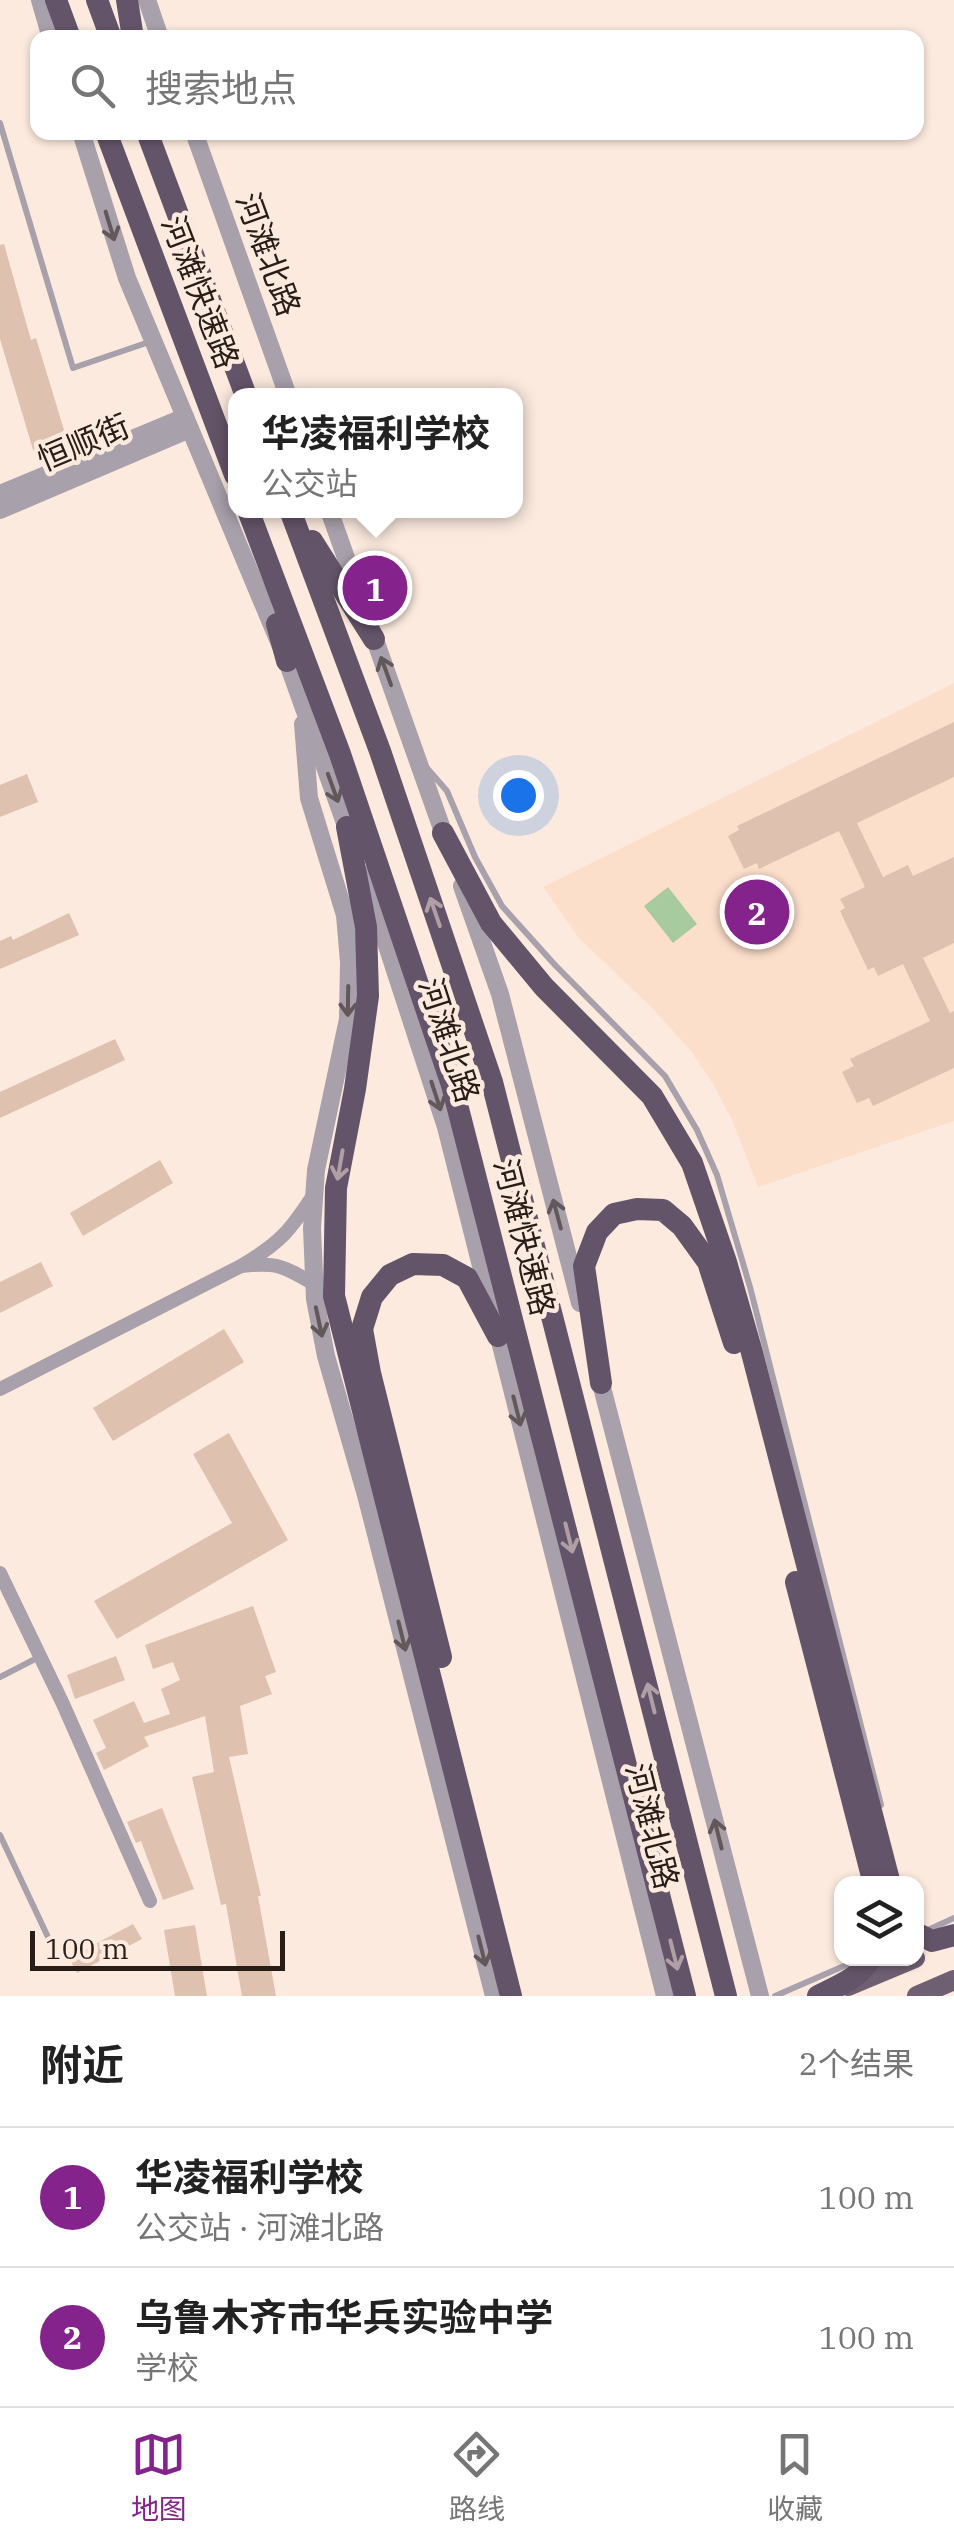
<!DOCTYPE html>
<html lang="zh">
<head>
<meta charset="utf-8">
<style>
	:root { --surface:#fff; --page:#f2f2f2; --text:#222; --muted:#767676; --line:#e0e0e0; --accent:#85238c }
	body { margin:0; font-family:"IBM Plex Serif","Noto Sans SC",serif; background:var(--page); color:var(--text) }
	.controls { position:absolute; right:30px; bottom:30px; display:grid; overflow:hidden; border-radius:20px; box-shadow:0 2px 8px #0004 }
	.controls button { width:90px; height:90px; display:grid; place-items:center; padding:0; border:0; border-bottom:2px solid var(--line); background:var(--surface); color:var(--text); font:50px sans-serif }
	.scale { position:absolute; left:30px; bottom:25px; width:255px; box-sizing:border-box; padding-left:10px; border:5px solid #291e17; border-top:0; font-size:28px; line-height:35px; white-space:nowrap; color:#291e17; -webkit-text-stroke:8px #fceade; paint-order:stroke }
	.you { position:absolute; left:518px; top:795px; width:35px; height:35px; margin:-25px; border:8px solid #fff; border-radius:50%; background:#1a73e8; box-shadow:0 0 0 15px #1a73e833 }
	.badge { display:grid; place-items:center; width:65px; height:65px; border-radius:50%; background:var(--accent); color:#fff; font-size:32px; font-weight:700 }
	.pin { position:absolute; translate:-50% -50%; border:5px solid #fff; box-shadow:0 2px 10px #0006 }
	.popup { position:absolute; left:228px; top:388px; width:295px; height:130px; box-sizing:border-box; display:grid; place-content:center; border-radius:20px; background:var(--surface); filter:drop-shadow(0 2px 8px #0005); font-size:32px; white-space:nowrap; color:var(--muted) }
	.popup b { font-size:38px; color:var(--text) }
	.popup::after { content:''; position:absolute; left:50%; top:100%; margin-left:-20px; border:20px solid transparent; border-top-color:var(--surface) }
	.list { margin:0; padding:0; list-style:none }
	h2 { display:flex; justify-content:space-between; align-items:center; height:130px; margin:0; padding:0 40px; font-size:42px }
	h2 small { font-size:32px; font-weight:400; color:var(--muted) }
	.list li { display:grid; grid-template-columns:65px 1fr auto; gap:30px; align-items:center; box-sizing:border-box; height:140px; padding:0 40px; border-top:2px solid var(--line) }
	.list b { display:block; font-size:38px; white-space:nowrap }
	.list p { margin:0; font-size:32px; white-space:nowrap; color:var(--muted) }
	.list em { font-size:32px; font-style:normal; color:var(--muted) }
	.icon { flex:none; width:55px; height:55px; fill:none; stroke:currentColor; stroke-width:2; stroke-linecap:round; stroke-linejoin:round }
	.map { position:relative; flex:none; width:954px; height:1996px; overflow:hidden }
	.search { position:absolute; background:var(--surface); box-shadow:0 2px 8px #0004; left:30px; right:30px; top:30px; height:110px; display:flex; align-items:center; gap:25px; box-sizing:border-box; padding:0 35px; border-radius:20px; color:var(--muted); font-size:38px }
	.sheet { height:410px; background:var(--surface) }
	nav { display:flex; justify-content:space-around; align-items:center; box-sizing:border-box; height:140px; border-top:2px solid var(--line); background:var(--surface); font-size:28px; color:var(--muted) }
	nav a { display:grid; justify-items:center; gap:5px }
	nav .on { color:var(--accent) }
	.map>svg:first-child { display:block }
	.built { fill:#fcdfcb }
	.green { fill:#a7cb9f }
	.building { fill:#dec1ae }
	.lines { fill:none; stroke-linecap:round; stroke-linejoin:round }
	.service { stroke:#a8a0ab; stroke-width:6 }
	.minor { stroke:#a8a0ab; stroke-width:14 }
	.tertiary { stroke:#a8a0ab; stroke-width:18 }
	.primary { stroke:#6f5f73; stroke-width:20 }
	.trunk { stroke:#645469; stroke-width:22 }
	.trunk-bridge { stroke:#645469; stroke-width:22 }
	.oneway { stroke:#62585a }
	.oneway2 { stroke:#b09fa4 }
	.labels { text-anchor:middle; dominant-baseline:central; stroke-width:9; stroke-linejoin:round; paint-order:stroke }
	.street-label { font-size:32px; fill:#291e17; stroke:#fceade }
</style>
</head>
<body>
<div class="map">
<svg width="954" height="1996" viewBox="0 0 954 1996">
	<rect width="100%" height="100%" fill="#fceade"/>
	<path class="built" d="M 954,683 L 954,1121 L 758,1187 L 732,1120 L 713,1084 L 691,1051 L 653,1009 L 578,937 L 543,887 Z"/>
	<path class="green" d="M 668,887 L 697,924 L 673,943 L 644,906 Z"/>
	<g class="building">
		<path d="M 4,244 L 31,340 L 36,338 L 68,443 L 34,453 L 0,339 L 0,245 Z"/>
		<path d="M 954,722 L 954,777 L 857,823 L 883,877 L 908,865 L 913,876 L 954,857 L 954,943 L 923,958 L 950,1013 L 954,1011 L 954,1068 L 873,1106 L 869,1098 L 857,1103 L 842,1072 L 854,1066 L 850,1059 L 930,1021 L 903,964 L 878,976 L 874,967 L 868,970 L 840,911 L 845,908 L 840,899 L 865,887 L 839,831 L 759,869 L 757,863 L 744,869 L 728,836 L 739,830 L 737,826 Z"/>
		<path d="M 27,774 L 38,802 L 0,817 L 0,785 Z"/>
		<path d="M 69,913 L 79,935 L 0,969 L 0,941 L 11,936 L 13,940 Z"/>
		<path d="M 115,1039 L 125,1060 L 0,1118 L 0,1092 Z"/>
		<path d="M 160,1160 L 173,1183 L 83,1236 L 70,1213 Z"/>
		<path d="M 41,1262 L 53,1286 L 0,1313 L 0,1282 Z"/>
		<path d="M 224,1329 L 244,1362 L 113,1441 L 93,1408 Z"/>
		<path d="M 229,1433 L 288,1540 L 117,1639 L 94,1601 L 232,1523 L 193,1454 Z"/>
		<path d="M 253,1606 L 276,1672 L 265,1676 L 272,1694 L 240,1706 L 248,1754 L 229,1757 L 261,1896 L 258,1896 L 276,1996 L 242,1996 L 226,1904 L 221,1905 L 192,1777 L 214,1772 L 205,1716 L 144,1737 L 149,1746 L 104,1770 L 96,1753 L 106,1748 L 93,1720 L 134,1701 L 144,1723 L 170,1714 L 161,1689 L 180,1680 L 173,1662 L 153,1669 L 145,1645 Z"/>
		<path d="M 116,1656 L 125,1680 L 75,1699 L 67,1675 Z"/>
		<path d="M 162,1808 L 194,1889 L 163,1900 L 141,1841 L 136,1843 L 127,1822 Z"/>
		<path d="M 133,1924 L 142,1939 L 77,1973 L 69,1958 Z"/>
		<path d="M 195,1925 L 207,1996 L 175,1996 L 164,1930 Z"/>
	</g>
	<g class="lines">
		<g class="service">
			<path d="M 0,123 L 73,368 L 152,341"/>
			<path d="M 426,767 L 447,791 L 475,857 L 502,906 L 555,965 L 665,1076 L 697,1130 L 717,1175 L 750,1287 L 881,1805"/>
			<path d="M 0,1677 L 39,1657"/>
			<path d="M 0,1835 L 55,1952"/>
			<path d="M 928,1930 L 954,1918"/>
			<path d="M 775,1996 L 860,1959"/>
		</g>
		<g class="minor">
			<path d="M 314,1284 C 283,1266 278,1262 241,1266 C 280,1243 290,1231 314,1194"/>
			<path d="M 0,1389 L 241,1266"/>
			<path d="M 0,1573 L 63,1704 L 150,1901"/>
		</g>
		<g class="tertiary">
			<path d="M 40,0 L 51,38"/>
			<path d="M 147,0 L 160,38"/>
			<path d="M 81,132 L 127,278 L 287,661 L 350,837"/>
			<path d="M 194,132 L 288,396"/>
			<path d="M 0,494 L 185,417"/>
			<path d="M 0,510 L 190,429"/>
			<path d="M 329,510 L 447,843"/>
			<path d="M 303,724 L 309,798 L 345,915 L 349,962 L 348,1019 L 316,1170 L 312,1228 L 315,1299 L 326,1356 L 366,1495 L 494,1996"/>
			<path d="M 364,875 L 446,1127 L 665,1996"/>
			<path d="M 462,886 L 500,994 L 580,1303"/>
			<path d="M 598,1372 L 760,1996"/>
		</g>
		<g class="primary">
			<path d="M 848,1986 L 915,1958"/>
			<path d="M 917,1996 L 954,1980"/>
		</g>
		<g class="trunk">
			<path d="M 56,0 L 70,38"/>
			<path d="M 97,0 L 111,38"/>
			<path d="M 127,0 L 133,38"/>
			<path d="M 106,132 L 235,475"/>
			<path d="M 147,132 L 246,396"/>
			<path d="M 248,510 L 340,754 L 452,1085 L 685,1996"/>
			<path d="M 290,510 L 380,751 L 492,1082 L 726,1996"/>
			<path d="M 312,541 L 374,639"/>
			<path d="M 277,624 L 287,661"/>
			<path d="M 347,827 L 366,927 L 368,996 L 355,1089 L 336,1188 L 334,1296 L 511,1996"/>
			<path d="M 443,833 L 491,923 L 544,987 L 652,1096 L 692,1163 L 726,1262 L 751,1349 L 890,1884"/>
			<path d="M 601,1383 L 584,1266 L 597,1232 L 614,1214 L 637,1209 L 663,1210 L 682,1226 L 708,1262 L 734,1343"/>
			<path d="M 796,1582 L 874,1884"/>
			<path d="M 441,1657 L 370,1373 L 362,1329 L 372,1297 L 390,1275 L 413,1264 L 443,1265 L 467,1278 L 498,1336"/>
			<path d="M 818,1996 C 836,1987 862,1977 870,1958"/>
		</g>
		<path class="trunk-bridge" d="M 916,1933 L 932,1941 L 954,1935"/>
	</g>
	<defs><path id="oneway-shaft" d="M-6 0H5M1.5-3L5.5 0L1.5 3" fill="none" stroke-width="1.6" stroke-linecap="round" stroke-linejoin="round" transform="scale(2.5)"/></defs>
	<g class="oneway">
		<use href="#oneway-shaft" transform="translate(110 226) rotate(73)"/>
		<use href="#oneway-shaft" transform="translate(386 671) rotate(-110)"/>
		<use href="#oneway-shaft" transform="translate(333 788) rotate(70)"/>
		<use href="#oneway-shaft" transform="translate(348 1001) rotate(91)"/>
		<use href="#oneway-shaft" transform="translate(436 1096) rotate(72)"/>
		<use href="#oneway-shaft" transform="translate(557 1214) rotate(-105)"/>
		<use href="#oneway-shaft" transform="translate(319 1322) rotate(78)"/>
		<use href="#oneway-shaft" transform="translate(517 1411) rotate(76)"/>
		<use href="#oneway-shaft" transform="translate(402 1636) rotate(76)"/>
		<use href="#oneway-shaft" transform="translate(718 1834) rotate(-104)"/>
		<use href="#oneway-shaft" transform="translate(482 1951) rotate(76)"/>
	</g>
	<g class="oneway2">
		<use href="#oneway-shaft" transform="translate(435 912) rotate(-109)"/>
		<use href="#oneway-shaft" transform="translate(340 1165) rotate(100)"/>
		<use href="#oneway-shaft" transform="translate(569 1538) rotate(76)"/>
		<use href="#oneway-shaft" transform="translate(651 1698) rotate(-104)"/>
		<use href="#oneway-shaft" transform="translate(674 1955) rotate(76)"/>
	</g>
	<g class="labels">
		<g class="street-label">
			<text transform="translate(269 254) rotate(70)">河滩北路</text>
			<text transform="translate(201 292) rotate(69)">河滩快速路</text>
			<text transform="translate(83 442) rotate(-23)">恒顺街</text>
			<text transform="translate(450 1040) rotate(72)">河滩北路</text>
			<text transform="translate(525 1237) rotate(76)">河滩快速路</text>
			<text transform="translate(653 1826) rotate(76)">河滩北路</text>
		</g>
	</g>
</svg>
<div class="controls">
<button><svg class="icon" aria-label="layers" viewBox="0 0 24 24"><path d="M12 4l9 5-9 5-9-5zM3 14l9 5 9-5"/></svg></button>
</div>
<div class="scale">100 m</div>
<div class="you"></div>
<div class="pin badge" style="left:375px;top:588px">1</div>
<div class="popup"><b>华凌福利学校</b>公交站</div>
<div class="pin badge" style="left:757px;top:912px">2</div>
<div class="search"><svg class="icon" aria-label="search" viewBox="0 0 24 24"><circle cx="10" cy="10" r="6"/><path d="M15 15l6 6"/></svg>搜索地点</div>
</div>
<section class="sheet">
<h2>附近<small>2个结果</small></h2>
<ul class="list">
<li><span class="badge">1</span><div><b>华凌福利学校</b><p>公交站 · 河滩北路</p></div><em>100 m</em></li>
<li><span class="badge">2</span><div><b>乌鲁木齐市华兵实验中学</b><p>学校</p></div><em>100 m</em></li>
</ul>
</section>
<nav>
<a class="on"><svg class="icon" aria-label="map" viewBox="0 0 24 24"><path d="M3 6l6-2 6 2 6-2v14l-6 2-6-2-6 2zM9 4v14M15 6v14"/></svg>地图</a>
<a><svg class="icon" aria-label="directions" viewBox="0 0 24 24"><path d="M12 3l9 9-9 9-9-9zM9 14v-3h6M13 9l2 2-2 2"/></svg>路线</a>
<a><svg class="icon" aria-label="saved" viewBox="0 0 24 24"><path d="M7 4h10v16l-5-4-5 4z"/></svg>收藏</a>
</nav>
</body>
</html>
